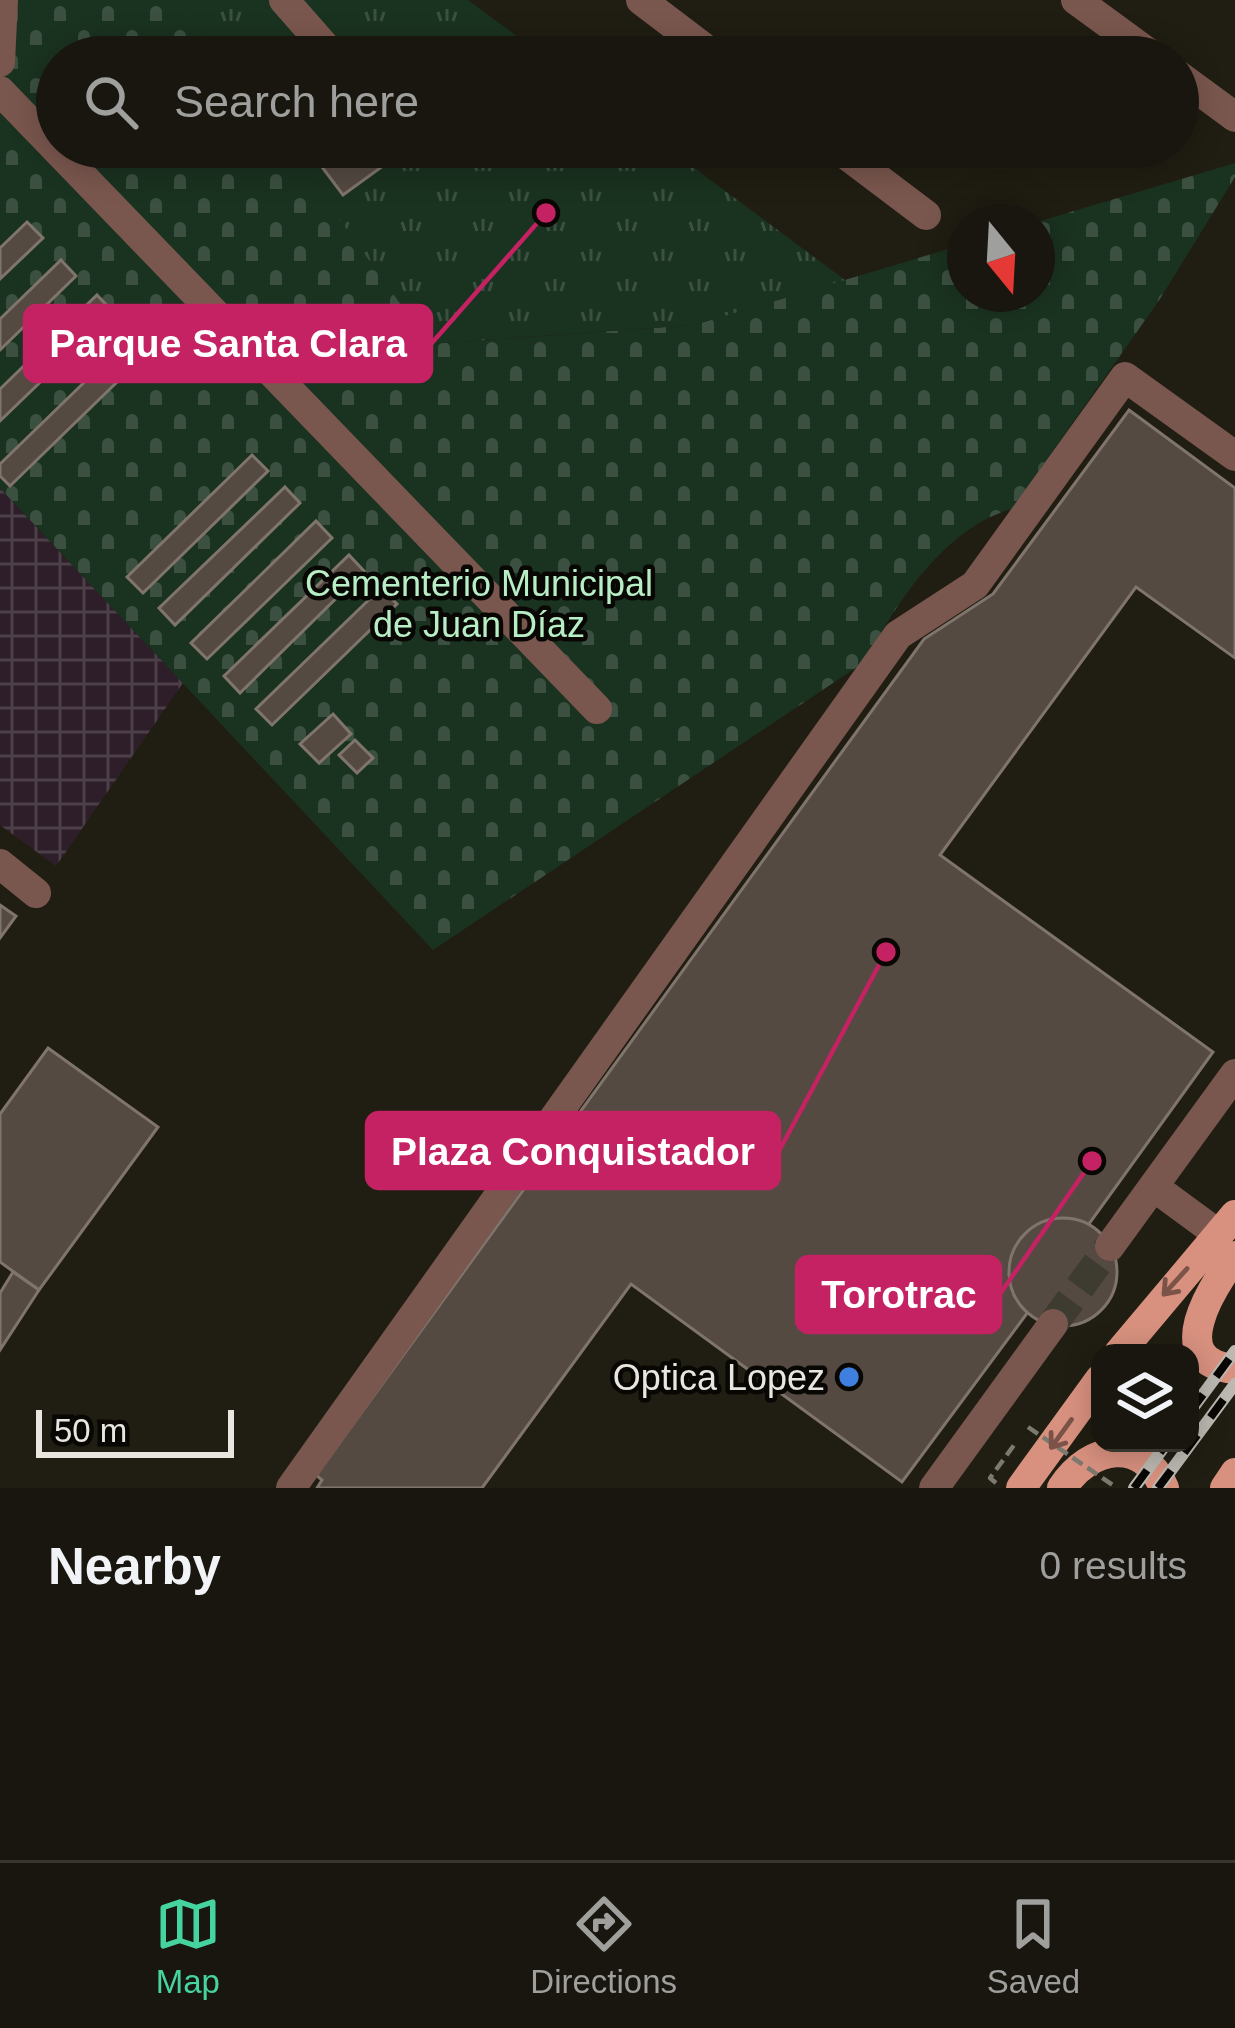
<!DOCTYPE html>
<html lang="en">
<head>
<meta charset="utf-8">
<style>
	:root { --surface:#18160e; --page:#211f17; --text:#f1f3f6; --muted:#9f9f9e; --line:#36352e; --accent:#45d49f }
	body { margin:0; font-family:Arial,sans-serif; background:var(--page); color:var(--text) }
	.controls { position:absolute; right:36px; bottom:36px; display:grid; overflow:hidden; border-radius:24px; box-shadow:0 6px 30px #0003 }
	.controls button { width:108px; height:108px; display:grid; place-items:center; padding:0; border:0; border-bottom:3px solid var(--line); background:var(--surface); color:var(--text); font:60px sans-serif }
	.compass { position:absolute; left:947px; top:204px; width:108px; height:108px; border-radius:50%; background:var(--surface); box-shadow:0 6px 30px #0003; rotate:162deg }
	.scale { position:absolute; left:36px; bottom:30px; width:198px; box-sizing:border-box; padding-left:12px; border:6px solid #e8e6df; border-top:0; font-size:33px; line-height:42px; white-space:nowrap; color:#e8e6df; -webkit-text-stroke:9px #080704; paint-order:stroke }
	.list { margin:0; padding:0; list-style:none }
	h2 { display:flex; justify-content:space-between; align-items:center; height:156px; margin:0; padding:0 48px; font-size:51px }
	h2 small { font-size:39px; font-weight:400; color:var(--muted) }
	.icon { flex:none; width:66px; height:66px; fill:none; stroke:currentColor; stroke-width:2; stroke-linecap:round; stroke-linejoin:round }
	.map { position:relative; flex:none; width:1235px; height:1488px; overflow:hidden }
	.search { position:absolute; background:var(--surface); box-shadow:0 6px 30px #0003; left:36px; right:36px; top:36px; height:132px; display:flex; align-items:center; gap:30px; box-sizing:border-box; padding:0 42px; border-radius:66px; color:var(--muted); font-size:45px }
	.sheet { height:372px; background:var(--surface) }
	nav { display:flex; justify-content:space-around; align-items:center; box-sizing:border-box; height:168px; border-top:3px solid var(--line); background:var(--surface); font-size:33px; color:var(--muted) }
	nav a { display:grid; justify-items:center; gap:6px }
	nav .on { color:var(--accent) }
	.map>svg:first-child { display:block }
	.industrial { fill:url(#industrial-grid) }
	.cemetery { fill:url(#cemetery-stones) }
	.park { fill:url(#park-tufts) }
	.building { fill:#544a42; stroke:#80756c; stroke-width:3 }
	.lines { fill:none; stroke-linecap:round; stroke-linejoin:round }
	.minor-tunnel { stroke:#3e3b31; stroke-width:30; stroke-dasharray:30 15; stroke-linecap:butt }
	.path { stroke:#7b7970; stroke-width:4.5; stroke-dasharray:12 6; stroke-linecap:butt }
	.minor { stroke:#7a574e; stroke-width:30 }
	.major { stroke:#d9917f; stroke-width:30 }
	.rail-casing { stroke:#bbb9b1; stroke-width:12 }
	.rail { stroke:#080704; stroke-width:8; stroke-dasharray:22; stroke-linecap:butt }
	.path-bridge { stroke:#7b7970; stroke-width:4.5; stroke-dasharray:12 6; stroke-linecap:butt }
	.oneway { stroke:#7b5348 }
	.shop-dot { fill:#3f7fe0; stroke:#080704; stroke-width:4.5 }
	.labels { text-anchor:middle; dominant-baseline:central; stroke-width:9; stroke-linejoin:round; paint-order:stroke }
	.park-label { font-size:36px; fill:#b8eec5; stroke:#080704 }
	.poi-label { font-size:36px; fill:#e8e6df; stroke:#080704; text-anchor:end }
	.leader { fill:none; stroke:#c42262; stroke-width:4.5 }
	.callout-dot { fill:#c42262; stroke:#080704; stroke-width:4.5 }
	.callout { fill:#c42262; stroke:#c42262; stroke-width:4.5 }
	.callout-label { font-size:39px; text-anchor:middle; font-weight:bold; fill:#fff }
</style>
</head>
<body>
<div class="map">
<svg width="1235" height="1488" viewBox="0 0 1235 1488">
	<defs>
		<pattern id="industrial-grid" width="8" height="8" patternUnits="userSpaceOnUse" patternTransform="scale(3)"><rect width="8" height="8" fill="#2e1e29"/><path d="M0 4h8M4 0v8" fill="none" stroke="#4c3f48"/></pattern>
		<pattern id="cemetery-stones" width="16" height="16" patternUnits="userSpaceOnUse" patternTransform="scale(3)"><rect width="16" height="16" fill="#1a3220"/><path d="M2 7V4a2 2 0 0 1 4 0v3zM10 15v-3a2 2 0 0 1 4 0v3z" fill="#3b5040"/></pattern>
		<pattern id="park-tufts" width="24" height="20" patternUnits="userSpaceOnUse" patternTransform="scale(3)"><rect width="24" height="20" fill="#1a3220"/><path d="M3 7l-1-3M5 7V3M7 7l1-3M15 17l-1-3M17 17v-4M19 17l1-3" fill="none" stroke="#3b5040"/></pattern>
	</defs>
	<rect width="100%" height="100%" fill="#201d12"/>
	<path class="industrial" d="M 0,488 L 183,683 L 56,866 L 0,825 Z"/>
	<path class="cemetery" d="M 0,0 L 183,0 L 224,57 L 57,57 L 57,147 L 288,147 L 430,344 L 694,325 L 965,244 L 965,294 L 1037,294 L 1037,222 L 1235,163 L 1235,177 L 1160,299 L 1012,509 C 946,527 896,602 866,661 L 433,950 L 0,488 Z"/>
	<g class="park">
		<path d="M 183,0 L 468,0 L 545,57 L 224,57 Z"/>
		<path d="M 288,147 L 666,147 L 845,280 L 694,325 L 429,344 Z"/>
	</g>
	<g class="building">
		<path d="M 307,147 L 369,147 L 383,166 L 343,195 Z"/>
		<path d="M 27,222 L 43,238 L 0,279 L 0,248 Z"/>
		<path d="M 61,260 L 76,276 L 0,350 L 0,319 Z"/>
		<path d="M 97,295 L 113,312 L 0,421 L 0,389 Z"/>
		<path d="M 134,334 L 150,350 L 10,486 L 0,476 L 0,464 Z"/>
		<path d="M 1129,410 L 1235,488 L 1235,658 L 1136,587 L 940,855 L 1213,1052 L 1089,1224 L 1055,1219 L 1021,1238 L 1009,1274 L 1014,1295 L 1028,1312 L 902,1482 L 631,1284 L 482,1488 L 317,1488 L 322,1480 L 316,1475 L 924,639 L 993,594 Z"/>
		<path d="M 252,455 L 268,471 L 143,593 L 127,577 Z"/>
		<path d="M 285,487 L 300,503 L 175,625 L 159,608 Z"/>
		<path d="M 316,521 L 332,538 L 207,659 L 191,643 Z"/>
		<path d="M 349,555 L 364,571 L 240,693 L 224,676 Z"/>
		<path d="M 381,588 L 397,604 L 272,725 L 256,709 Z"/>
		<path d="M 333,714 L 351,734 L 319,763 L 300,744 Z"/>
		<path d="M 355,740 L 373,758 L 357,773 L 339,755 Z"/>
		<path d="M 0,905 L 16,916 L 0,938 Z"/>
		<path d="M 48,1048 L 158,1127 L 39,1290 L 0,1262 L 0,1114 Z"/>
		<circle cx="1063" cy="1272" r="54"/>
		<path d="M 13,1272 L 39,1290 L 0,1350 L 0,1293 Z"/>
	</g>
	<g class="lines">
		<path class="minor-tunnel" d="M 1053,1324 L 1110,1246"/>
		<path class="path" d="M 996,1483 L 990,1478 L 1017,1441"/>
		<g class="minor">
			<path d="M 284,0 L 334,57"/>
			<path d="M 641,0 L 716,57"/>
			<path d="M 1076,0 L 1154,57"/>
			<path d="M 0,62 L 3,0"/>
			<path d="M 1178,75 L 1235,117"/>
			<path d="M 0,91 L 597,709"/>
			<path d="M 836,147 L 926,215"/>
			<path d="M 0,864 L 36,893"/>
			<path d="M 1154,1187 L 1218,1234"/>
			<path d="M 1110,1246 L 1235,1074"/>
			<path d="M 291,1488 L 898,635 L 975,585 L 1125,377 L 1235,456"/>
			<path d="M 934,1488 L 1053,1324"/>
		</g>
		<g class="major">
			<path d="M 1235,1256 C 1213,1286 1162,1363 1235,1369"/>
			<path d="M 1119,1353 L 1235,1215"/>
			<path d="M 1021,1488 L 1100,1379"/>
			<path d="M 1062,1488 C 1090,1445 1143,1436 1164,1488"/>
			<path d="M 1225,1488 L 1235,1473"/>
		</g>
		<g class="rail-casing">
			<g id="rail">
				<path d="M 1190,1412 L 1235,1351"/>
				<path d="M 1134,1488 L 1167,1443"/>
				<path d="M 1158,1488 L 1235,1384"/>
			</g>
		</g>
		<use href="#rail" class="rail"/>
		<path class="path-bridge" d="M 1028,1427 L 1117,1488"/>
	</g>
	<defs><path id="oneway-shaft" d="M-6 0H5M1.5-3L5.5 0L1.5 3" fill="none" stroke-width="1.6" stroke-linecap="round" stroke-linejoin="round" transform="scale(3)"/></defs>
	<g class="oneway">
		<use href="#oneway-shaft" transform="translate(1175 1282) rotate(132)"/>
		<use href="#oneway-shaft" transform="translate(1061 1434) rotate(126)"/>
	</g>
	<circle class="shop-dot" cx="849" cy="1377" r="12"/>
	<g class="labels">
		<g class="park-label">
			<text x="479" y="583">Cementerio Municipal<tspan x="479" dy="41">de Juan Díaz</tspan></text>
		</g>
		<g class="poi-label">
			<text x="825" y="1377">Optica Lopez</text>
		</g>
	</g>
	<path class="leader" d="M546 213L431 344M886 952L779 1151M1092 1161L1000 1294"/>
	<g class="callout-dot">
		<circle cx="546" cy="213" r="12"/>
		<circle cx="886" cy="952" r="12"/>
		<circle cx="1092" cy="1161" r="12"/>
	</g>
	<g class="callout">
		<rect x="25" y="306" width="406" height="75" rx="12"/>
		<rect x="367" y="1113" width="412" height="75" rx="12"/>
		<rect x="797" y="1257" width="203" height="75" rx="12"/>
	</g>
	<g class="callout-label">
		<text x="228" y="357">Parque Santa Clara</text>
		<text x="573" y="1165">Plaza Conquistador</text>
		<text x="899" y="1308">Torotrac</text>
	</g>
</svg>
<div class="controls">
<button><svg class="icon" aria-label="layers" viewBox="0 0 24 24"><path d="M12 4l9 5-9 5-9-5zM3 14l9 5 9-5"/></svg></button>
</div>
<svg class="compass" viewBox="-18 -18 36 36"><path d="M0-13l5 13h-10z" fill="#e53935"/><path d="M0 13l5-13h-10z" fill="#9f9f9e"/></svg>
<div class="scale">50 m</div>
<div class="search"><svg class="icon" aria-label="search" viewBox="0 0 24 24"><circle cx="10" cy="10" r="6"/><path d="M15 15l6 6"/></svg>Search here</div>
</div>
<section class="sheet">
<h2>Nearby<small>0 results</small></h2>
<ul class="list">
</ul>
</section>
<nav>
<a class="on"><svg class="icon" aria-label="map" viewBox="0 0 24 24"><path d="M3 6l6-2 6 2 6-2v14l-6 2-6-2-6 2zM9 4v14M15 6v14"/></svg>Map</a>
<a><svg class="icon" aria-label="directions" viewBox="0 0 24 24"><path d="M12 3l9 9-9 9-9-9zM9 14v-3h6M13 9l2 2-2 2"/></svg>Directions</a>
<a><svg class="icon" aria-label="saved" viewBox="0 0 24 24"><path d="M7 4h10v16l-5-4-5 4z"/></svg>Saved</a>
</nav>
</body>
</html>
